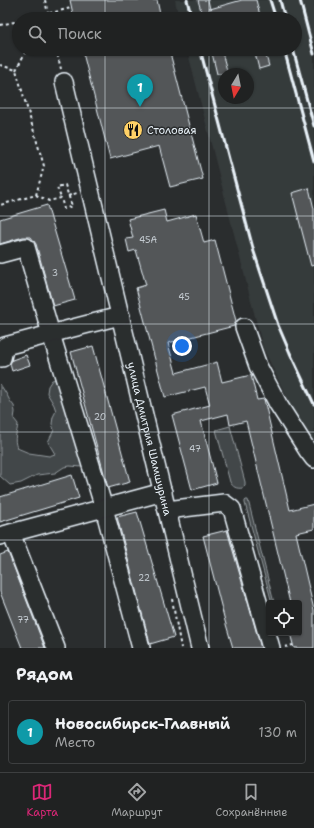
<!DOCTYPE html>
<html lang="ru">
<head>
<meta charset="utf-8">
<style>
	:root { --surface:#202222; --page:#2d2f2f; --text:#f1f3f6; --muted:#a2a4a5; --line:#3d3f40; --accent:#db2777 }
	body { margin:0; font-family:"Shantell Sans",sans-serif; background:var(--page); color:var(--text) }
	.controls { position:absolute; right:12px; bottom:12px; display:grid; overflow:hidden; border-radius:4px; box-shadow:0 1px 3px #0004 }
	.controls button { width:36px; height:36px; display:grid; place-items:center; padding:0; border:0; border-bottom:1px solid var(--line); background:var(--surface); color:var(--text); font:20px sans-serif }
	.compass { position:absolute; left:218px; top:68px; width:36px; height:36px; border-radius:50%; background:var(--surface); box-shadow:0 1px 3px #0004; rotate:190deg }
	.you { position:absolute; left:182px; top:346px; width:14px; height:14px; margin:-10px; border:3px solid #fff; border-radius:50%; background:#1a73e8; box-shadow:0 0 0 6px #1a73e833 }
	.badge { display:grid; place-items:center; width:26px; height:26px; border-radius:50%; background:var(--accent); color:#fff; font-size:13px; font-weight:700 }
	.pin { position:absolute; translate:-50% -33px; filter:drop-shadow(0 1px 2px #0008) }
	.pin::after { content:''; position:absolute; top:21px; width:14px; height:12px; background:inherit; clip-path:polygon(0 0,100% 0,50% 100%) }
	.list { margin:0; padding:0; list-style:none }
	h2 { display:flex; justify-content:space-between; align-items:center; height:52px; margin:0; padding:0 16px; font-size:17px }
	h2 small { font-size:13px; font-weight:400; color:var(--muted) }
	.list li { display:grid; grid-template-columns:26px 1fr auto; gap:12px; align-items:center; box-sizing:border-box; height:64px; margin:0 8px 8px; padding:0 8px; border:1px solid var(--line); border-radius:4px }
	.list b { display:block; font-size:15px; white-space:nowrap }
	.list p { margin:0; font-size:13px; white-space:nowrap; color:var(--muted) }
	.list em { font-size:13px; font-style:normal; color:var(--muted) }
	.icon { flex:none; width:22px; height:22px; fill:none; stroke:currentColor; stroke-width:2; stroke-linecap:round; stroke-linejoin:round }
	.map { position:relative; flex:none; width:314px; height:648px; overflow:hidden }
	.search { position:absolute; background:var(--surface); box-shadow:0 1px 3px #0004; left:12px; right:12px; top:12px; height:44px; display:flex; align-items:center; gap:10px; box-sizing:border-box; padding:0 14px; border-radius:22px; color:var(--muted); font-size:15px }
	.sheet { height:124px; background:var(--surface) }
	nav { display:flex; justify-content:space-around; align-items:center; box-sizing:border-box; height:56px; border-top:1px solid var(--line); background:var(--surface); font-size:11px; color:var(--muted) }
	nav a { display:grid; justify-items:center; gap:2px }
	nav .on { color:var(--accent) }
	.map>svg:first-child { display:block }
	.built { fill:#363a3b; fill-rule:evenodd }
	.green { fill:#424648; stroke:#959ca0 }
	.building { fill:#535759; stroke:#e8f1f8 }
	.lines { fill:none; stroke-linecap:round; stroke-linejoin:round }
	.minor-casing { stroke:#e8f1f8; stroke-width:20 }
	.path { stroke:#e8f1f8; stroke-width:2; stroke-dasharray:3 3; stroke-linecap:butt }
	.minor { stroke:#2a2d2e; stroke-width:17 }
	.rail { stroke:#e8f1f8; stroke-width:3 }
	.grid { fill:none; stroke:#e8f1f8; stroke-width:1; stroke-opacity:0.55 }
	.labels { text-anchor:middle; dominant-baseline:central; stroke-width:3; stroke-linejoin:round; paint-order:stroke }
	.number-label { font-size:9px; fill:#c3cad0 }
	.poi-label { font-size:11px; fill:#e8f1f8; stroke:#2a2d2e; text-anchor:start }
	.street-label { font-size:11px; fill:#e8f1f8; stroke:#2a2d2e }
</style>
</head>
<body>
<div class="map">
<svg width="314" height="648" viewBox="0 0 314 648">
	<rect width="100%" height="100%" fill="#2a2d2e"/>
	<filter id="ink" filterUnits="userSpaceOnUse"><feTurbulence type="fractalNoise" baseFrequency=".025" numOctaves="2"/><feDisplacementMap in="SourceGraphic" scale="8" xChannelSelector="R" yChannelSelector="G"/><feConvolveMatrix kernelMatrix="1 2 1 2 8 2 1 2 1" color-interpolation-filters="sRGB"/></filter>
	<g filter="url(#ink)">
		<path class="built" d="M 175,0 L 314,0 L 314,454 L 263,348 L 187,49 L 295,49 L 295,19 L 179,19 ZM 224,74 L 248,74 L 248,98 L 224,98 Z"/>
		<g class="green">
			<path d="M 58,379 L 85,464 L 82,467 L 70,466 L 64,467 L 55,473 L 37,475 L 21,483 L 10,485 L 0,476 L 0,384 L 7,395 L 10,401 L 14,406 L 15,412 L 14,419 L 18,424 C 17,434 13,438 17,448 L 29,453 L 49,456 L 55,454 L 48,442 L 54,430 L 52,424 L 53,417 L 56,411 L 54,405 L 47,393 L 48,386 L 52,380 Z"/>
			<path d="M 230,426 L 245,482 L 245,486 L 243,488 C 236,489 233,487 230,482 L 216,430 Z"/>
			<path d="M 246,500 L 248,500 L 274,603 L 272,603 L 245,503 L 245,501 Z"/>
		</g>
		<g class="building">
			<path d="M 70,0 L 157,0 L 161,19 L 74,19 Z"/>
			<path d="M 198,0 L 208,0 L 210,9 L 242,0 L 256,0 L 261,19 L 183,19 L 182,16 L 201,11 Z"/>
			<path d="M 82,49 L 169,49 L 203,179 L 170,187 L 159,146 L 110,159 Z"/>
			<path d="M 211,49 L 221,49 L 228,74 L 217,74 Z"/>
			<path d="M 254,49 L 264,49 L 269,66 L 259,69 Z"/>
			<path d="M 309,188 L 314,209 L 314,265 L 311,266 L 292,193 Z"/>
			<path d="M 47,205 L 75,300 L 53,306 L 36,244 L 31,237 L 23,237 L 0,244 L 0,219 Z"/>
			<path d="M 164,210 L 167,222 L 196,214 L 204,243 L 215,240 L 236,321 L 234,326 L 168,343 L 176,373 L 217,362 L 222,382 L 251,375 L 257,400 L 264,399 L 290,510 L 314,504 L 314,529 L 296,533 L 314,610 L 314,648 L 294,648 L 290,633 L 299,633 L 299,603 L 290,603 L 246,421 L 230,425 L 228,414 L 201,421 L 217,483 L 192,490 L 172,415 L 210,405 L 205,387 L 165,397 L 136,288 L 146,285 L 136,250 L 129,252 L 126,239 L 133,238 L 128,219 Z"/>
			<path d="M 93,346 L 130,482 L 108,488 L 71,352 Z"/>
			<path d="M 26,355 L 30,365 L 12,371 L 10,364 L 12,360 Z"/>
			<path d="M 72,475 L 79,498 L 0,522 L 0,497 Z"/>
			<path d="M 137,512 L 174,637 L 150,644 L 117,517 Z"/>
			<path d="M 227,530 L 261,648 L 233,648 L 225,621 L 203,536 Z"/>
			<path d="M 8,552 L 45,648 L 22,648 L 0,592 L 0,555 Z"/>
		</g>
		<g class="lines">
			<g class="minor-casing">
				<g id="minor">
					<path id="s1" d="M 64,82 L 200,648"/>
					<path d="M 0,254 L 26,247 L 51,334 L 104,508 L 141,648"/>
					<path d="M 244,327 L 258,366 L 278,404 L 308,451 L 314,459"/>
					<path d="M 0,358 L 2,358 L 5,346 C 44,336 82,325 121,316"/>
					<path d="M 167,510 L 224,503 L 232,509 L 271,648"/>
					<path d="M 11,533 L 56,648"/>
					<path d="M 0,536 L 163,492"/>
				</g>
			</g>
			<g class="path">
				<path d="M 45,0 L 49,19"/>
				<path d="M 26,19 L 71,8"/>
				<path d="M 0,25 L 19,21"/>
				<path d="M 56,49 L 61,69"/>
				<path d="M 0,65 L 16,70 L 44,166 L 36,195 L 0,205"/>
				<path d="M 16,70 L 27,49"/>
				<path d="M 36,195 L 49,201 L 61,198 L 64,209 L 72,206 L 65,185 L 57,187 L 61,198"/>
				<path d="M 68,196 L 77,193"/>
				<path d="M 172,599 L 181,648"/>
				<path d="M 285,647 L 293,645"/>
			</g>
			<use href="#minor" class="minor"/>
			<g class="rail">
				<path d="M 187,0 L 192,19"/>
				<path d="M 270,0 L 276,19"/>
				<path d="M 280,0 L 285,19"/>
				<path d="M 300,0 L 314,54"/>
				<path d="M 200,49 L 229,159 L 254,252 L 278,325 L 290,353 L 314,404"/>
				<path d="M 284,49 L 314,161"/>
				<path d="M 293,49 L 314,126"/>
			</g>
		</g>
	</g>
	<path class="grid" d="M 105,0 L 105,19M 209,0 L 209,19M 105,49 L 105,648M 209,49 L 209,648M 0,108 L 314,108M 0,216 L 314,216M 0,324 L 314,324M 0,432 L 314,432M 0,540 L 314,540"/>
	<defs>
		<g id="restaurant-disc" transform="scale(1)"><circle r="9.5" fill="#ffd166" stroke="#2a2d2e"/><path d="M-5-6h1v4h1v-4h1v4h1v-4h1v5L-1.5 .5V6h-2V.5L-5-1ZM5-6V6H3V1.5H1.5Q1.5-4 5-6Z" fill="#111"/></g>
	</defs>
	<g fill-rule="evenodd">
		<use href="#restaurant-disc" x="133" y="130"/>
	</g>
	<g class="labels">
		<g class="number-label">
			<text x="148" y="240">45А</text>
			<text x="55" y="273">3</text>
			<text x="184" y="297">45</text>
			<text x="100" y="417">20</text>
			<text x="195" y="449">47</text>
			<text x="144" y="578">22</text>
			<text x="23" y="620">77</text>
		</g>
		<g class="poi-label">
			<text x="147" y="130">Столовая</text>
		</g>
		<g class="street-label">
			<text stroke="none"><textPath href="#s1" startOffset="367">улица Дмитрия Шамшурина</textPath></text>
		</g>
	</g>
</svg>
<div class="controls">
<button><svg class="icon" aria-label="locate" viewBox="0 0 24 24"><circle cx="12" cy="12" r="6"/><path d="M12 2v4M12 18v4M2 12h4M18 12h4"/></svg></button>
</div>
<svg class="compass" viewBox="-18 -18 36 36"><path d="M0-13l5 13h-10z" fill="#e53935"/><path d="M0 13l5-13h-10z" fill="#a2a4a5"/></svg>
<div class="you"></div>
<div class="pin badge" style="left:140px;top:107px;background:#0f9aa8">1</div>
<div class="search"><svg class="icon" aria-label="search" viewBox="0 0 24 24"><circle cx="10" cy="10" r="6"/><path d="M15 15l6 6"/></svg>Поиск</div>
</div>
<section class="sheet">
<h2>Рядом<small></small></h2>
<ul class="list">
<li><span class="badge" style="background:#0f9aa8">1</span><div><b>Новосибирск-Главный</b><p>Место</p></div><em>130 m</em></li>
</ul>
</section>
<nav>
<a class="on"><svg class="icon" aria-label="map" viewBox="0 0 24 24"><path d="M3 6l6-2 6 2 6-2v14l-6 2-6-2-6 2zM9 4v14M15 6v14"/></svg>Карта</a>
<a><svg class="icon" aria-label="directions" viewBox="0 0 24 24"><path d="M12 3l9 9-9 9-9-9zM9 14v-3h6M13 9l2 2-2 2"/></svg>Маршрут</a>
<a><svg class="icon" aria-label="saved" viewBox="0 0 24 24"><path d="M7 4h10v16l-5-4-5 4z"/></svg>Сохранённые</a>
</nav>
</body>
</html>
